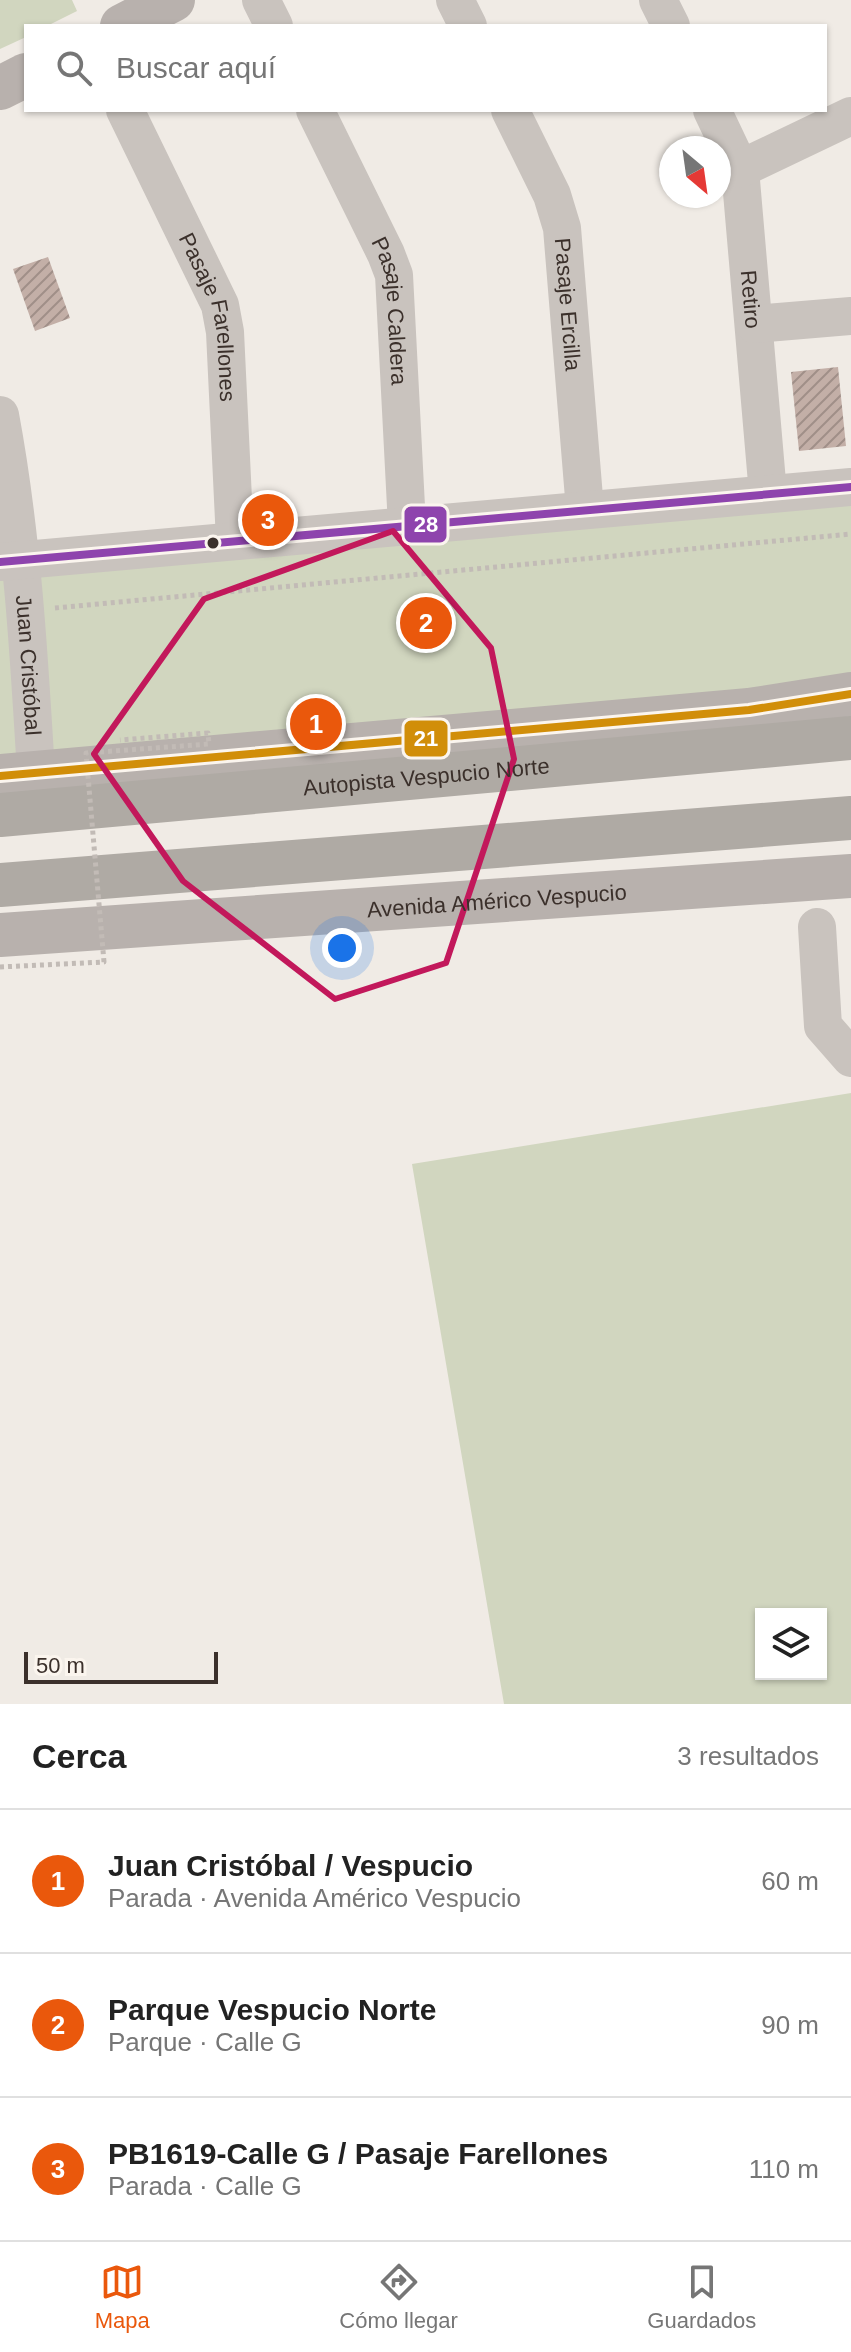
<!DOCTYPE html>
<html lang="es">
<head>
<meta charset="utf-8">
<style>
	:root { --surface:#fff; --page:#f6f6f6; --text:#222; --muted:#767676; --line:#e0e0e0; --accent:#ea580c }
	body { margin:0; font-family:Helvetica,sans-serif; background:var(--page); color:var(--text) }
	.controls { position:absolute; right:24px; bottom:24px; display:grid; overflow:hidden; border-radius:0px; box-shadow:0 2px 6px #0004 }
	.controls button { width:72px; height:72px; display:grid; place-items:center; padding:0; border:0; border-bottom:2px solid var(--line); background:var(--surface); color:var(--text); font:40px sans-serif }
	.compass { position:absolute; left:659px; top:136px; width:72px; height:72px; border-radius:50%; background:var(--surface); box-shadow:0 2px 6px #0004; rotate:151deg }
	.scale { position:absolute; left:24px; bottom:20px; width:194px; box-sizing:border-box; padding-left:8px; border:4px solid #3b302b; border-top:0; font-size:22px; line-height:28px; white-space:nowrap; color:#3b302b; -webkit-text-stroke:6px #fbf5ee; paint-order:stroke }
	.you { position:absolute; left:342px; top:948px; width:28px; height:28px; margin:-20px; border:6px solid #fff; border-radius:50%; background:#1a73e8; box-shadow:0 0 0 12px #1a73e833 }
	.badge { display:grid; place-items:center; width:52px; height:52px; border-radius:50%; background:var(--accent); color:#fff; font-size:26px; font-weight:700 }
	.pin { position:absolute; translate:-50% -50%; border:4px solid #fff; box-shadow:0 2px 8px #0006 }
	.list { margin:0; padding:0; list-style:none }
	h2 { display:flex; justify-content:space-between; align-items:center; height:104px; margin:0; padding:0 32px; font-size:34px }
	h2 small { font-size:26px; font-weight:400; color:var(--muted) }
	.list li { display:grid; grid-template-columns:52px 1fr auto; gap:24px; align-items:center; box-sizing:border-box; height:144px; padding:0 32px; border-top:2px solid var(--line) }
	.list b { display:block; font-size:30px; white-space:nowrap }
	.list p { margin:0; font-size:26px; white-space:nowrap; color:var(--muted) }
	.list em { font-size:26px; font-style:normal; color:var(--muted) }
	.icon { flex:none; width:44px; height:44px; fill:none; stroke:currentColor; stroke-width:2; stroke-linecap:round; stroke-linejoin:round }
	.map { position:relative; flex:none; width:851px; height:1704px; overflow:hidden }
	.search { position:absolute; background:var(--surface); box-shadow:0 2px 6px #0004; left:24px; right:24px; top:24px; height:88px; display:flex; align-items:center; gap:20px; box-sizing:border-box; padding:0 28px; border-radius:0px; color:var(--muted); font-size:30px }
	.sheet { height:536px; background:var(--surface) }
	nav { display:flex; justify-content:space-around; align-items:center; box-sizing:border-box; height:112px; border-top:2px solid var(--line); background:var(--surface); font-size:22px; color:var(--muted) }
	nav a { display:grid; justify-items:center; gap:4px }
	nav .on { color:var(--accent) }
	.map>svg:first-child { display:block }
	.green { fill:#d1d6bf; fill-rule:evenodd }
	.building { fill:url(#building-hatch) }
	.lines { fill:none; stroke-linecap:round; stroke-linejoin:round }
	.path { stroke:#c2bbb6; stroke-width:5; stroke-dasharray:4 4; stroke-linecap:butt }
	.minor { stroke:#c9c3be; stroke-width:38 }
	.major { stroke:#b8b1ad; stroke-width:44 }
	.highway { stroke:#afaaa4; stroke-width:44 }
	.path-bridge { stroke:#c2bbb6; stroke-width:5; stroke-dasharray:4 4; stroke-linecap:butt }
	.bus-1-casing { stroke:#fbf5ee; stroke-width:14 }
	.bus-2-casing { stroke:#fbf5ee; stroke-width:14 }
	.bus-1 { stroke:#8e44ad; stroke-width:8 }
	.bus-2 { stroke:#d18e09; stroke-width:8 }
	.marked { fill:none; stroke:#c2185b; stroke-width:6; stroke-linejoin:round }
	.bus-dot { fill:#3b302b; stroke:#fbf5ee; stroke-width:3 }
	.labels { text-anchor:middle; dominant-baseline:central; stroke-width:7; stroke-linejoin:round; paint-order:stroke }
	.street-label { font-size:22px; fill:#3b302b; stroke:#fbf5ee }
	.line-badge { stroke:#fbf5ee; stroke-width:3 }
	.badge-label { font-size:22px; text-anchor:middle; font-weight:bold; fill:#fff }
</style>
</head>
<body>
<div class="map">
<svg width="851" height="1704" viewBox="0 0 851 1704">
	<defs>
		<pattern id="building-hatch" width="6" height="6" patternUnits="userSpaceOnUse" patternTransform="scale(2)"><rect width="6" height="6" fill="#c3afa7"/><path d="M-1 1l2-2M0 6l6-6M5 7l2-2" fill="none" stroke="#a08f88"/></pattern>
	</defs>
	<rect width="100%" height="100%" fill="#f0ebe5"/>
	<g class="green">
		<path d="M 0,0 L 72,0 L 77,11 L 47,26 L 26,26 L 26,37 L 0,49 Z"/>
		<path d="M 851,499 L 851,675 L 752,692 L 0,756 L 0,571 Z"/>
		<path d="M 851,1093 L 851,1704 L 504,1704 L 412,1164 ZM 761,1614 L 821,1614 L 821,1674 L 761,1674 Z"/>
	</g>
	<g class="building">
		<path d="M 48,257 L 70,318 L 35,331 L 13,269 Z"/>
		<path d="M 838,367 L 846,446 L 799,451 L 791,372 Z"/>
	</g>
	<g class="lines">
		<path class="path" d="M 55,608 L 851,534"/>
		<g class="minor">
			<path d="M 261,0 L 274,26"/>
			<path d="M 455,0 L 468,26"/>
			<path d="M 658,0 L 671,26"/>
			<path id="s1" d="M 125,110 L 220,305 L 225,332 L 235,541"/>
			<path id="s2" d="M 315,110 L 386,254 L 394,275 L 407,526"/>
			<path id="s3" d="M 510,110 L 552,195 L 562,228 L 585,510"/>
			<path id="s4" d="M 712,110 L 740,169 L 768,494"/>
			<path d="M 740,169 L 851,116"/>
			<path d="M 754,324 L 851,316"/>
			<path id="s5" d="M 0,415 C 22,533 29,654 36,773"/>
			<path d="M 0,562 L 851,487"/>
			<path d="M 817,927 L 823,1026 L 851,1058"/>
		</g>
		<g class="major">
			<path d="M 122,26 L 173,0"/>
			<path d="M 0,88 L 26,75"/>
			<path d="M 0,776 L 749,710 L 851,694"/>
			<path id="s6" d="M 0,935 L 851,876"/>
		</g>
		<g class="highway">
			<path id="s7" d="M 0,815 L 851,738"/>
			<path d="M 0,885 L 851,818"/>
		</g>
		<path class="path-bridge" d="M 0,967 L 104,962 L 86,753 L 209,744 L 208,733 L 120,740"/>
		<g class="bus-1-casing">
			<path id="bus-1" d="M 0,562 L 851,487"/>
		</g>
		<g class="bus-2-casing">
			<path id="bus-2" d="M 0,776 L 749,710 L 851,694"/>
		</g>
		<use href="#bus-1" class="bus-1"/>
		<use href="#bus-2" class="bus-2"/>
	</g>
	<path class="marked" d="M 393,531 L 491,648 L 514,759 L 446,963 L 335,999 L 183,881 L 94,754 L 204,599 Z"/>
	<circle class="bus-dot" cx="213" cy="543" r="7"/>
	<g class="labels">
		<g class="street-label">
			<text stroke="none"><textPath href="#s4" startOffset="196">Retiro</textPath></text>
			<text stroke="none"><textPath href="#s3" startOffset="206">Pasaje Ercilla</textPath></text>
			<text stroke="none"><textPath href="#s2" startOffset="218">Pasaje Caldera</textPath></text>
			<text stroke="none"><textPath href="#s1" startOffset="226">Pasaje Farellones</textPath></text>
			<text stroke="none"><textPath href="#s5" startOffset="252">Juan Cristóbal</textPath></text>
			<text stroke="none"><textPath href="#s7" startOffset="428">Autopista Vespucio Norte</textPath></text>
			<text stroke="none"><textPath href="#s6" startOffset="498">Avenida Américo Vespucio</textPath></text>
		</g>
	</g>
	<g class="line-badge">
		<rect x="403" y="505" width="45" height="39" rx="8" fill="#8e44ad"/>
		<rect x="403" y="719" width="46" height="39" rx="8" fill="#d18e09"/>
	</g>
	<g class="badge-label">
		<text x="426" y="532">28</text>
		<text x="426" y="746">21</text>
	</g>
</svg>
<div class="controls">
<button><svg class="icon" aria-label="layers" viewBox="0 0 24 24"><path d="M12 4l9 5-9 5-9-5zM3 14l9 5 9-5"/></svg></button>
</div>
<svg class="compass" viewBox="-18 -18 36 36"><path d="M0-13l5 13h-10z" fill="#e53935"/><path d="M0 13l5-13h-10z" fill="#767676"/></svg>
<div class="scale">50 m</div>
<div class="you"></div>
<div class="pin badge" style="left:316px;top:724px">1</div>
<div class="pin badge" style="left:426px;top:623px">2</div>
<div class="pin badge" style="left:268px;top:520px">3</div>
<div class="search"><svg class="icon" aria-label="search" viewBox="0 0 24 24"><circle cx="10" cy="10" r="6"/><path d="M15 15l6 6"/></svg>Buscar aquí</div>
</div>
<section class="sheet">
<h2>Cerca<small>3 resultados</small></h2>
<ul class="list">
<li><span class="badge">1</span><div><b>Juan Cristóbal / Vespucio</b><p>Parada · Avenida Américo Vespucio</p></div><em>60 m</em></li>
<li><span class="badge">2</span><div><b>Parque Vespucio Norte</b><p>Parque · Calle G</p></div><em>90 m</em></li>
<li><span class="badge">3</span><div><b>PB1619-Calle G / Pasaje Farellones</b><p>Parada · Calle G</p></div><em>110 m</em></li>
</ul>
</section>
<nav>
<a class="on"><svg class="icon" aria-label="map" viewBox="0 0 24 24"><path d="M3 6l6-2 6 2 6-2v14l-6 2-6-2-6 2zM9 4v14M15 6v14"/></svg>Mapa</a>
<a><svg class="icon" aria-label="directions" viewBox="0 0 24 24"><path d="M12 3l9 9-9 9-9-9zM9 14v-3h6M13 9l2 2-2 2"/></svg>Cómo llegar</a>
<a><svg class="icon" aria-label="saved" viewBox="0 0 24 24"><path d="M7 4h10v16l-5-4-5 4z"/></svg>Guardados</a>
</nav>
</body>
</html>
